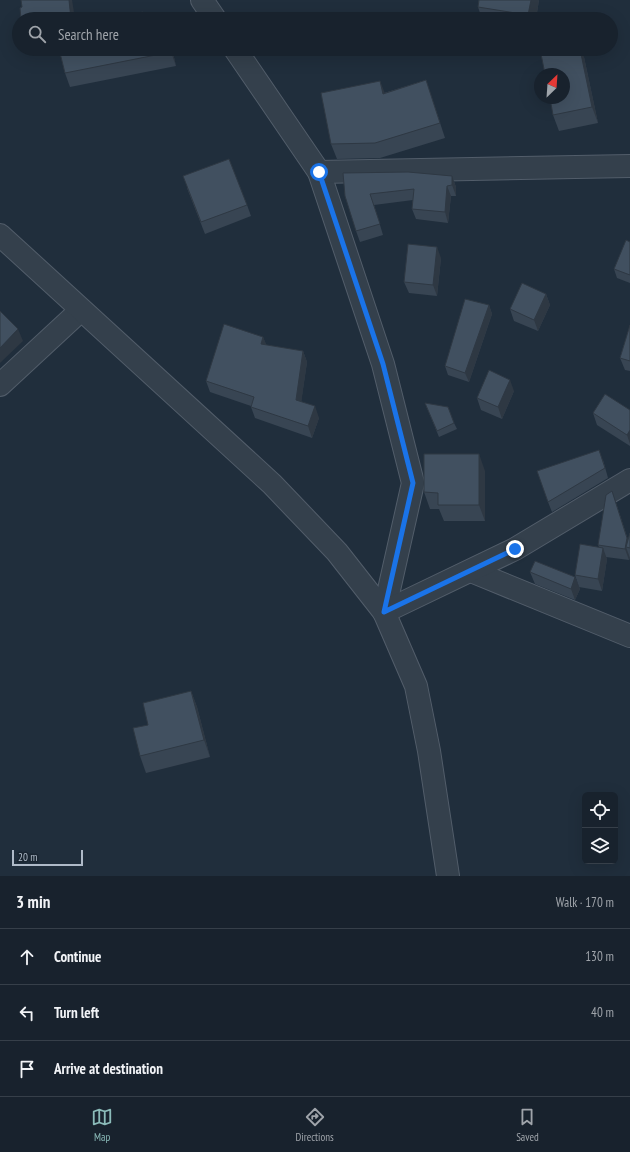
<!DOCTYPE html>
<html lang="en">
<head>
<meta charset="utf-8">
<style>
	:root { --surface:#18222d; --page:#252f39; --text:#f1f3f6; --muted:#9fa4aa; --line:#363f49; --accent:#8bbbb9 }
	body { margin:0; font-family:"PT Sans Narrow",sans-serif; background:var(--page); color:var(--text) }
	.controls { position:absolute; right:12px; bottom:12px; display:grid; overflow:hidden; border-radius:6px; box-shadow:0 4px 16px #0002 }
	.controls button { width:36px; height:36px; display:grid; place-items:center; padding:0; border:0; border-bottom:1px solid var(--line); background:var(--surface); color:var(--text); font:20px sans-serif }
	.compass { position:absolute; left:534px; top:68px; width:36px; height:36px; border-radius:50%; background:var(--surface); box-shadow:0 4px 16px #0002; rotate:25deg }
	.scale { position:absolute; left:12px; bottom:10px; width:71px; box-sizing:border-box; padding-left:4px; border:2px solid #afbac8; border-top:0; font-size:11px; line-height:14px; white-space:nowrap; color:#afbac8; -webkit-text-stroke:3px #192531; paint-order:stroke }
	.stop { position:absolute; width:12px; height:12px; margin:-9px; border:3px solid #1a73e8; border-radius:50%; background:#fff }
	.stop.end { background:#1a73e8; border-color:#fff; box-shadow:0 1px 4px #0008 }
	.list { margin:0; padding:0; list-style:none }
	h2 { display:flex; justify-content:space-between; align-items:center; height:52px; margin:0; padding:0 16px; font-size:17px }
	h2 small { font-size:13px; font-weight:400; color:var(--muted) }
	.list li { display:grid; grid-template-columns:26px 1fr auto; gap:12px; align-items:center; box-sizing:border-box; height:56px; padding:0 16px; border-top:1px solid var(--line) }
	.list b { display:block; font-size:15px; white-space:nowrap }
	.list em { font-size:13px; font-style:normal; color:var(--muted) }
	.icon { flex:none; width:22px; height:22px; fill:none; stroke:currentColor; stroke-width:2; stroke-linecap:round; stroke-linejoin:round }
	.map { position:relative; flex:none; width:630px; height:876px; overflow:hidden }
	.search { position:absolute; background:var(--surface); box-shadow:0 4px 16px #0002; left:12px; right:12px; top:12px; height:44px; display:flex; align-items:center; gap:10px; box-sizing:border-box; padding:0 14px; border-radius:22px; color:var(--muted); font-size:15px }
	.sheet { height:220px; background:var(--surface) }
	nav { display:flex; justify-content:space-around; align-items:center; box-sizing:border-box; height:56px; border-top:1px solid var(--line); background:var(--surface); font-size:11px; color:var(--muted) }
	nav a { display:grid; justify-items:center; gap:2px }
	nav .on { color:var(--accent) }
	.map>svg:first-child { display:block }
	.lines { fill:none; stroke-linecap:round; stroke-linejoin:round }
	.minor-casing { stroke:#525d6a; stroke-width:24 }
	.tertiary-casing { stroke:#525d6a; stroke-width:24 }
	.minor { stroke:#34404c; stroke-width:22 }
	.tertiary { stroke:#34404c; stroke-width:22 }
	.wall { fill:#384553 }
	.shaded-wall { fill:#2e3843 }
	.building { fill:#415060; stroke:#2e3843 }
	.route { stroke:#1a73e8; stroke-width:5 }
</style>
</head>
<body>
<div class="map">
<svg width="630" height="876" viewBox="0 0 630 876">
	<rect width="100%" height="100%" fill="#202e3c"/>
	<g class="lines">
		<g class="minor-casing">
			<g id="minor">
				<path d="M 202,0 L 215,19"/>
				<path d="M 235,49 L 319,172 L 383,364 L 413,483 L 384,612"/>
				<path d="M 319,172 L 630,166"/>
				<path d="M 0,385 L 81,310"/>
				<path d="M 471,571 L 630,636"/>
				<path d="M 384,612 L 515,549 L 630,480"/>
			</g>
		</g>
		<g class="tertiary-casing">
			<path id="tertiary" d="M 0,235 L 272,484 L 337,552 L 384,612 L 416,686 L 429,751 L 448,876"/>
		</g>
		<use href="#minor" class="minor"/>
		<use href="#tertiary" class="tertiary"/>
	</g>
	<g class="wall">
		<path d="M 479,0 L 539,0 L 536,19 L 482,19 L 478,7 Z"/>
		<path d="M 59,49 L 172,49 L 176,66 L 70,87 L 65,73 Z"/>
		<path d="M 584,57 L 598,123 L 559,131 L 553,115 Z"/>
		<path d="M 426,80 L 445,138 L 380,158 L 337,159 L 331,144 L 384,93 Z"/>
		<path d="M 343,173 L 452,176 L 456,187 L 456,196 L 451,196 L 448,223 L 416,219 L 412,209 L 413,200 L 374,205 L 383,235 L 360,242 L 356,231 Z"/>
		<path d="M 187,188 L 247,205 L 251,216 L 205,234 Z"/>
		<path d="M 630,242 L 630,283 L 617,278 L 614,269 Z"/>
		<path d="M 441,258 L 437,296 L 409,293 L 404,282 Z"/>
		<path d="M 546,294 L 550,305 L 538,331 L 514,321 L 510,309 Z"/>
		<path d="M 489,305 L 492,314 L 469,382 L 448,375 L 445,366 Z"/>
		<path d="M 630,325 L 630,371 L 625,370 L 620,358 Z"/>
		<path d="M 263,337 L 266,345 L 303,351 L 307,362 L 301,402 L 319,418 L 312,438 L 255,418 L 251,407 L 251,406 L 210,392 L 206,381 Z"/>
		<path d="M 514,391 L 502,419 L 481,410 L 477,398 Z"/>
		<path d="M 425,403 L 454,423 L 457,429 L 439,437 Z"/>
		<path d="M 630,410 L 630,446 L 597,425 L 593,413 Z"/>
		<path d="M 603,460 L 608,478 L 552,512 L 548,502 Z"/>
		<path d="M 485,471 L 485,521 L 444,521 L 439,509 L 430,509 L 424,492 Z"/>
		<path d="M 616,503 L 628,540 L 630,533 L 630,558 L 629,560 L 606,557 L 607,559 L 602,591 L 579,587 L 575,575 L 599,547 L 598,545 Z"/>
		<path d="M 530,572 L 575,577 L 580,589 L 575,600 L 535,584 Z"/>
		<path d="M 191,691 L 197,707 L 210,757 L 146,773 L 140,756 L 148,725 Z"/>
	</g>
	<g class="shaded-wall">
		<path d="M 69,0 L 72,0 L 75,19 L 71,19 Z"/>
		<path d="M 531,0 L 539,0 L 536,19 L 530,19 L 528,15 Z"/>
		<path d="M 170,49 L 172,49 L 176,66 L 171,52 Z"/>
		<path d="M 580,49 L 581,49 L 584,57 L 598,123 L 592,107 Z"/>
		<path d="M 380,81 L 386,96 L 383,94 Z"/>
		<path d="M 452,176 L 456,187 L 456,196 L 452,185 Z"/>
		<path d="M 447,186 L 451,196 L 448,223 L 445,212 Z"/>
		<path d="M 437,247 L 441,258 L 437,296 L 433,285 Z"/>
		<path d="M 546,294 L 550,305 L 538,331 L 534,320 Z"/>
		<path d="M 489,305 L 492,314 L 469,382 L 465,373 Z"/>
		<path d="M 18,329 L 23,341 L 0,363 L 0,348 Z"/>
		<path d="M 263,337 L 268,348 L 261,344 Z"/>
		<path d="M 303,351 L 307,362 L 300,411 L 296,400 Z"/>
		<path d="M 510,380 L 514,391 L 502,419 L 498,407 Z"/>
		<path d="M 315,406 L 319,418 L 312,438 L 308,426 Z"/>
		<path d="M 630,430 L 630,444 L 627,435 Z"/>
		<path d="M 479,454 L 485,471 L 485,521 L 479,505 Z"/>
		<path d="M 612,491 L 630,546 L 626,547 L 630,558 L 629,560 L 625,549 Z"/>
		<path d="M 603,548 L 607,559 L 602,591 L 598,579 Z"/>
		<path d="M 575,577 L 580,589 L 575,600 L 571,589 Z"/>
		<path d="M 191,691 L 197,707 L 210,757 L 204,740 Z"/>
	</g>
	<g class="building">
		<path d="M 21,0 L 69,0 L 71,19 L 21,19 L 20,8 L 22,7 Z"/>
		<path d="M 479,0 L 531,0 L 528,15 L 478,7 Z"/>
		<path d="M 143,12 L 144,16 L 151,14 L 153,19 L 92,19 L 123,13 L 124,16 Z"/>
		<path d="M 59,49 L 170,49 L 171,52 L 65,73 Z"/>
		<path d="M 540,49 L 580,49 L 592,107 L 553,115 L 550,98 L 564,98 L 564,74 L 545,74 Z"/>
		<path d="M 426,80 L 440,123 L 375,143 L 331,144 L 321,93 L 380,81 L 383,94 Z"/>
		<path d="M 229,159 L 247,205 L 201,222 L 183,176 Z"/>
		<path d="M 408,172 L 452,176 L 452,185 L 447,186 L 445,212 L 412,209 L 414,189 L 370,194 L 380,224 L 356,231 L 345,196 L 343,173 Z"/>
		<path d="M 626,240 L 630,242 L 630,275 L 614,269 Z"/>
		<path d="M 408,244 L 437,247 L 433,285 L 404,282 Z"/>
		<path d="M 522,283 L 546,294 L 534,320 L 510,309 Z"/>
		<path d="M 465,299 L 489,305 L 465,373 L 445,366 Z"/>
		<path d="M 0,311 L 18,329 L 0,348 Z"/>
		<path d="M 224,324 L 263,337 L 261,344 L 303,351 L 296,400 L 315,406 L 308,426 L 251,407 L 254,397 L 206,381 Z"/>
		<path d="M 630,325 L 630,361 L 620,358 Z"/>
		<path d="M 489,370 L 510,380 L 498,407 L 477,398 Z"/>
		<path d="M 605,394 L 630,410 L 630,430 L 627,435 L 593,413 Z"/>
		<path d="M 425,403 L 448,407 L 454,423 L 437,431 Z"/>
		<path d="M 599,450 L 605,468 L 548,502 L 537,471 Z"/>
		<path d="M 424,454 L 479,454 L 479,505 L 438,505 L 438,493 L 424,492 Z"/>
		<path d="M 612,491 L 627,538 L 625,549 L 598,545 L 606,495 Z"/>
		<path d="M 630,533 L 630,548 L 626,547 Z"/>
		<path d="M 580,544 L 603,548 L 598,579 L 575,575 Z"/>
		<path d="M 535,561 L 575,577 L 571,589 L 530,572 Z"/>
		<path d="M 191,691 L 204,740 L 140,756 L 133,728 L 148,725 L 143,703 Z"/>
	</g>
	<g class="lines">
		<path class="route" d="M 319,172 L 383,364 L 413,483 L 384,612 L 515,549"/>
	</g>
</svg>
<div class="controls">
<button><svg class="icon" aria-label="locate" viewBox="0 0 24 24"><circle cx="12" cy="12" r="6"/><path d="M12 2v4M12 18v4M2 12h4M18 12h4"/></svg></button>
<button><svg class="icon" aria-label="layers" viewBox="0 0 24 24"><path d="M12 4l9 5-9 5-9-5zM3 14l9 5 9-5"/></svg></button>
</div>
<svg class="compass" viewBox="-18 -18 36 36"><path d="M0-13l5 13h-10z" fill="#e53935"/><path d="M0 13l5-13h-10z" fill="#9fa4aa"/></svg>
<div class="scale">20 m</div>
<div class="stop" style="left:319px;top:172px"></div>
<div class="stop end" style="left:515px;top:549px"></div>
<div class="search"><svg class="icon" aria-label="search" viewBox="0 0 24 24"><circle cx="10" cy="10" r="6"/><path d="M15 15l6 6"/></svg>Search here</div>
</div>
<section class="sheet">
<h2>3 min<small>Walk · 170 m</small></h2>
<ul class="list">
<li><svg class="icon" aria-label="ahead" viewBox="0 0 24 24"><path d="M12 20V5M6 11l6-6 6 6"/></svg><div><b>Continue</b></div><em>130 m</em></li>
<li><svg class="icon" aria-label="left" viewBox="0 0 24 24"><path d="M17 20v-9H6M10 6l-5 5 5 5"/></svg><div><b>Turn left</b></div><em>40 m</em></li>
<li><svg class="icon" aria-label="arrive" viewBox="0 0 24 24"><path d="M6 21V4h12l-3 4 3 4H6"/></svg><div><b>Arrive at destination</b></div></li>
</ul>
</section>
<nav>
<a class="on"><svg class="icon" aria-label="map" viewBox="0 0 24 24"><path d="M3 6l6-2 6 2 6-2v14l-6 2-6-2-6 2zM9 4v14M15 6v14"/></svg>Map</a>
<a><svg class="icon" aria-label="directions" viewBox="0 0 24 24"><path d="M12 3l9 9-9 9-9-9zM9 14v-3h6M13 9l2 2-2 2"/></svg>Directions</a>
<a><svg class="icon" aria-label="saved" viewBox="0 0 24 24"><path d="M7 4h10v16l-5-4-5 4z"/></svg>Saved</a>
</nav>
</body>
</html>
